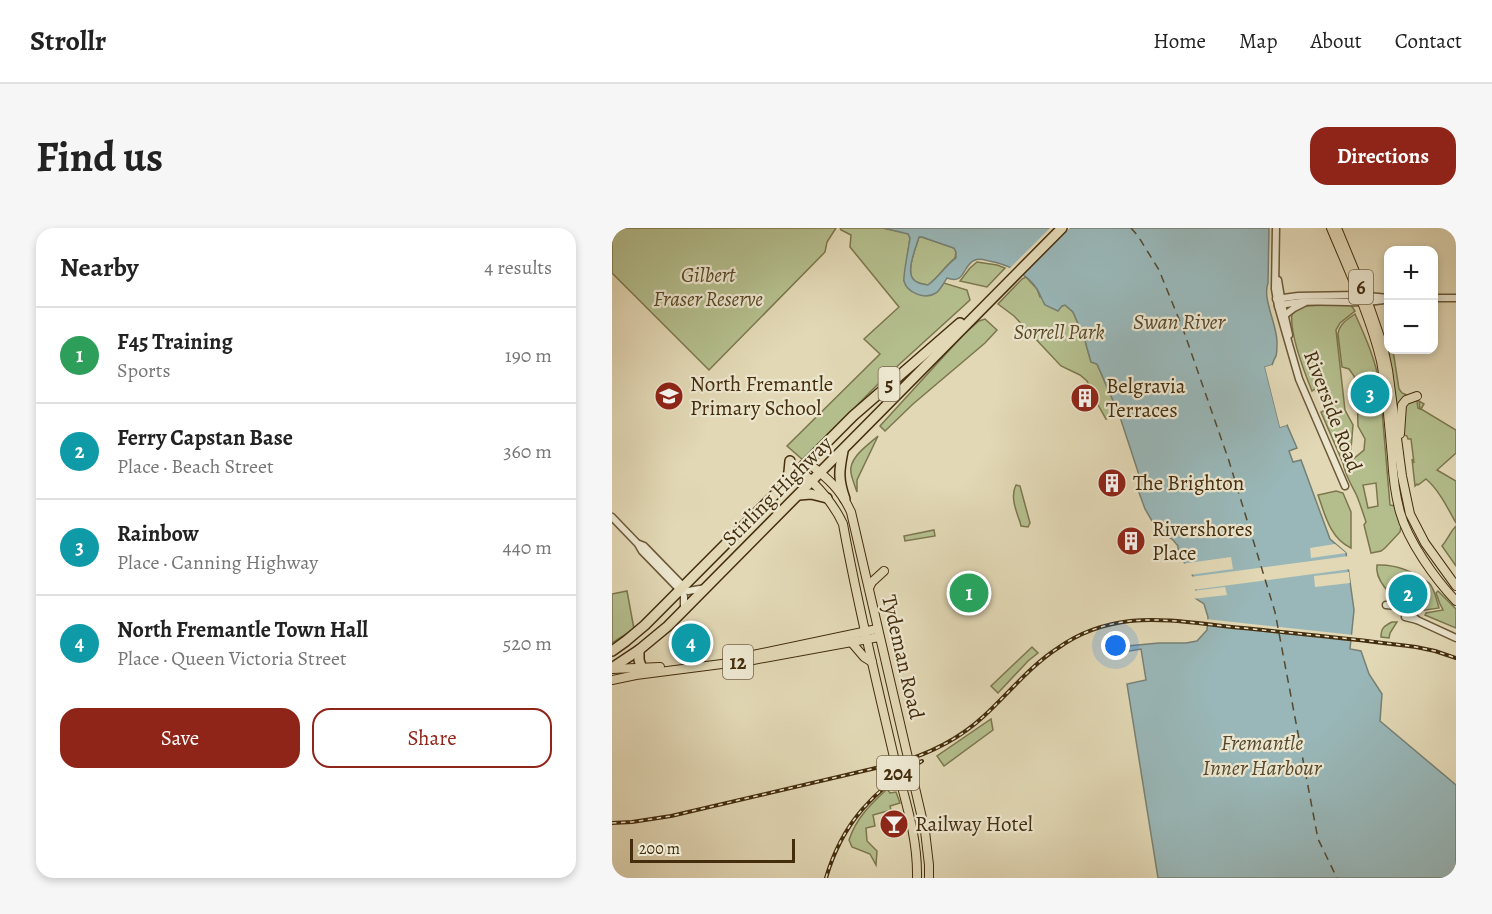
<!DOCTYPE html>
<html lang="en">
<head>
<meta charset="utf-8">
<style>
	:root { --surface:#fff; --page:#f6f6f6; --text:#222; --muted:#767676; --line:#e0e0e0; --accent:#8f2418 }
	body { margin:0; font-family:Alegreya,serif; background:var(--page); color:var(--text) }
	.controls { position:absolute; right:18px; top:18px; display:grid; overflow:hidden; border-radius:12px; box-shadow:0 3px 9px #0003 }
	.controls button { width:54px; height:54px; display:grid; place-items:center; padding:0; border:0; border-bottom:2px solid var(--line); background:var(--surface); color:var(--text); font:30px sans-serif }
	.scale { position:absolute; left:18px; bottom:15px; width:165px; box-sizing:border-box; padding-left:6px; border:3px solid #442d0d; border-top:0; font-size:16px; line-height:21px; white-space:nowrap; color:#442d0d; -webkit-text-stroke:4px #ece6cf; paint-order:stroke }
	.you { position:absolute; left:504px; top:418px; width:21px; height:21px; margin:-15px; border:4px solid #fff; border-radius:50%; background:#1a73e8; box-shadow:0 0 0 9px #1a73e833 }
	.badge { display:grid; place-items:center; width:39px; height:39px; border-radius:50%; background:var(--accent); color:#fff; font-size:20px; font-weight:700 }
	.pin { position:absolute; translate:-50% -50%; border:3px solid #fff; box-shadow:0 2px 6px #0006 }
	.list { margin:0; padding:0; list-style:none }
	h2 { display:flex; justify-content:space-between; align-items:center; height:78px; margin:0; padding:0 24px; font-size:26px }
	h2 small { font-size:20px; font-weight:400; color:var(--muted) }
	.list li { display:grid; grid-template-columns:39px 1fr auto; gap:18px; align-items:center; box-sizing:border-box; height:96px; padding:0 24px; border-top:2px solid var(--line) }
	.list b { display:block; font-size:22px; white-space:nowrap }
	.list p { margin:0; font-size:20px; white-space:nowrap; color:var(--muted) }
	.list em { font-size:20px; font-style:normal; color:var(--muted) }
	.actions { display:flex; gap:12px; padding:18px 24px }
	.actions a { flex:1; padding:14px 0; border:2px solid var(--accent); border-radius:18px; text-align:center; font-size:21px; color:var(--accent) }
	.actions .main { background:var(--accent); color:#fff }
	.map { position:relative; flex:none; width:844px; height:650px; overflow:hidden; border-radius:18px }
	header { display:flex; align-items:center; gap:36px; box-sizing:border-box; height:84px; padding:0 30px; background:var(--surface); border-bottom:2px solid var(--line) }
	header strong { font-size:28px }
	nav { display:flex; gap:33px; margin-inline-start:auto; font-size:21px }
	.intro { display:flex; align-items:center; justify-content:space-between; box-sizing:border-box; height:144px; padding:0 36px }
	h1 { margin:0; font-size:42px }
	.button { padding:15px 27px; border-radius:18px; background:var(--accent); color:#fff; font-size:21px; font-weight:700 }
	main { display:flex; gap:36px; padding:0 36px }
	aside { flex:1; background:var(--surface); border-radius:18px; box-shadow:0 3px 9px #0003 }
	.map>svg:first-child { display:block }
	.green { fill:#b4be8d; stroke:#7c764d; stroke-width:1.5; fill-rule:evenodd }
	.water { fill:#99b7b8; stroke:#778074; stroke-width:1.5; fill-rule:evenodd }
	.pier { fill:#e2d8b5 }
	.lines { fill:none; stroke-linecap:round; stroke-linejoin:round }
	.ferry { stroke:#55492f; stroke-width:1.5; stroke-dasharray:8 6; stroke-linecap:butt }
	.minor-casing { stroke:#6c5837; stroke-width:9 }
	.major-casing { stroke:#442d0d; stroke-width:10 }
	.highway-casing { stroke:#442d0d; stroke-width:12 }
	.minor { stroke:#ece6cf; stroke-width:6 }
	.major { stroke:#e2d8b5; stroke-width:8 }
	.highway { stroke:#e2d8b5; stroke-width:9 }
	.rail-casing { stroke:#442d0d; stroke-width:4 }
	.rail { stroke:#ece6cf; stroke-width:1.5; stroke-dasharray:4.5; stroke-linecap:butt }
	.labels { text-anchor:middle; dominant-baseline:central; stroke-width:4.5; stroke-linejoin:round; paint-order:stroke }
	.shield { fill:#ece6cf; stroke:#766447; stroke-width:1.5 }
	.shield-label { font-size:20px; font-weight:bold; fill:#442d0d }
	.park-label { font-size:21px; font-style:italic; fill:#5a4a27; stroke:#ece6cf }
	.poi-label { font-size:21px; fill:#442d0d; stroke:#ece6cf; text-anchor:start }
	.street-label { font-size:21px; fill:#442d0d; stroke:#ece6cf }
	.water-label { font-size:22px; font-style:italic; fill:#55492f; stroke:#ece6cf }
</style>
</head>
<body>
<header>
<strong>Strollr</strong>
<nav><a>Home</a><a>Map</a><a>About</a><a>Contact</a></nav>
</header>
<div class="intro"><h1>Find us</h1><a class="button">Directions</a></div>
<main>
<aside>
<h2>Nearby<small>4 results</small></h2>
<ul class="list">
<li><span class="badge" style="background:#2e9e5b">1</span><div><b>F45 Training</b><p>Sports</p></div><em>190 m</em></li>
<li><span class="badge" style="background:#0f9aa8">2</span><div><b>Ferry Capstan Base</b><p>Place · Beach Street</p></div><em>360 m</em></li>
<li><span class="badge" style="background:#0f9aa8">3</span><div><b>Rainbow</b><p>Place · Canning Highway</p></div><em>440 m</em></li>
<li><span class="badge" style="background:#0f9aa8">4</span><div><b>North Fremantle Town Hall</b><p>Place · Queen Victoria Street</p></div><em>520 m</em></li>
</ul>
<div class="actions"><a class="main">Save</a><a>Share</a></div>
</aside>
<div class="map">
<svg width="844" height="650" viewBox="0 0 844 650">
	<rect width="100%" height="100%" fill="#e2d8b5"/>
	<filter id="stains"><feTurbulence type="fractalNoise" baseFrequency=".00333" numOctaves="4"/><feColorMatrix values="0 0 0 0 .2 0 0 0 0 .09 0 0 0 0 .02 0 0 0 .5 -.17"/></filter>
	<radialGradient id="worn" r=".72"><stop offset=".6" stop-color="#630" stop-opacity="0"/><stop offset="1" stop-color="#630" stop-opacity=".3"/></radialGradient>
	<g class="green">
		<path d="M 0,0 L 224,0 L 215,14 L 213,24 L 97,142 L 0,45 Z"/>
		<path d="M 228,0 L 271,0 L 296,5 L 298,10 L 292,53 L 325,64 L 332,55 L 355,62 L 358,72 L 269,153 L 191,232 L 175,218 L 268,126 L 252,111 L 287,79 L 238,19 L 239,7 L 229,2 Z"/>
		<path d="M 307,9 L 310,9 L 342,20 L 344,24 L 343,30 C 333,38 327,49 316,57 C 311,56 306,56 302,52 C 293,44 304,19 307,9 Z"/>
		<path d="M 365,34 L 385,37 L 393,40 L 375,59 L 348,53 L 358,40 Z"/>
		<path d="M 414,49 L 425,61 L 428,69 L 450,78 L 453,77 L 461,84 L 472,109 L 479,134 L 485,136 L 507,186 L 494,191 L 485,175 L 475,153 L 468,147 L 449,138 L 402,88 L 386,76 L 410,51 Z"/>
		<path d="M 715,77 L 739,77 L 743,83 L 728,95 L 724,102 L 733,182 L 741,197 L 739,221 L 737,224 L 740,232 L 752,222 L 753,211 L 746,198 L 745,161 L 742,148 L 737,141 L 730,139 L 726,106 C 727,96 736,91 743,86 C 754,110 764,133 768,159 L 778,277 L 783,278 L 789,298 L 788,304 L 773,320 L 769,323 L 759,325 L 752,297 L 754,294 C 751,285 748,275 744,266 C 739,256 733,247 731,235 L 709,184 L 713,182 L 715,188 L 722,185 L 714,165 L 712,166 L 710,161 L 704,163 L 703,161 L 700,163 C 691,141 677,105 680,84 L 690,78 ZM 764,255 L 766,278 L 756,280 L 751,257 Z"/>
		<path d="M 373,91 L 385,102 L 373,115 L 301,176 L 273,203 L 268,198 L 352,106 L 367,93 Z"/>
		<path d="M 777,122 L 781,124 L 782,129 L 787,161 L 790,165 L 797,168 L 787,195 L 776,123 Z"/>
		<path d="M 800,173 L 805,173 L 806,180 L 808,181 L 807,173 L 812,176 L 809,181 L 844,202 L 844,225 L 825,242 L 844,253 L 844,295 C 835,279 827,262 814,251 L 806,257 L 805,256 L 803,258 L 800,231 L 802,235 L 799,211 L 796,211 L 795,208 L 792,207 L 792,183 L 794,176 Z"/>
		<path d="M 266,208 L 245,252 L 245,264 C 243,258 240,251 239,245 C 236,230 256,217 266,208 Z"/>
		<path d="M 404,257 L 408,258 L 418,295 L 416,299 L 409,298 L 408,294 C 404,283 398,268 404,257 Z"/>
		<path d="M 724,263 L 731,265 L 739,284 L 739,320 C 718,310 713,287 706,267 Z"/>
		<path d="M 844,298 L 844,338 L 830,318 C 836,311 838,304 844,298 Z"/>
		<path d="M 322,302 L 323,308 L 293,313 L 292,308 Z"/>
		<path d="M 765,337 C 784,336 802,344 817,355 C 822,359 825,373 827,380 L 800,384 C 786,374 762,355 765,337 Z"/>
		<path d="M 15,363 L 22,401 L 0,415 L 0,366 Z"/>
		<path d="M 826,363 L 844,381 L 844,400 L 813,387 L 814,385 L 831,382 L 828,376 L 824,365 Z"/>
		<path d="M 780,394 L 785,394 L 778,405 L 777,410 L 769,409 C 769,400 772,398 780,394 Z"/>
		<path d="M 420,419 L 426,425 L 416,433 L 386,465 L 379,458 Z"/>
		<path d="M 379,491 L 381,502 L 332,538 L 325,528 Z"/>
		<path d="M 275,561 L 278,565 L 284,564 L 288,575 L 278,578 L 279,582 L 261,587 L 263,598 L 254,600 L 255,613 L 265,623 L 264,637 L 258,626 L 240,619 L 237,612 C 244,590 259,576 275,561 Z"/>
	</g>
	<path class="water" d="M 271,0 L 657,0 L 656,55 C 650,71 665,96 665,114 C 665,118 665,125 664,128 C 662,131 661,134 660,137 L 653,139 L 668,199 L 675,197 L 685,220 L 677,223 L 681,234 L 689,232 L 718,311 L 734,325 L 742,382 L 738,421 L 749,423 L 757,446 L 770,466 L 768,493 L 844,557 L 844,650 L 546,650 L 515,456 L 534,452 L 529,421 L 494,427 L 494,420 L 547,415 L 574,415 L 585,413 L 595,402 L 596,389 L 592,376 L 580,368 L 584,363 L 581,348 L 566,325 L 566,318 L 561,312 L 549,304 L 540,293 L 533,281 L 525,259 L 530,256 L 507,186 L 485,136 L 479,134 L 472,109 L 461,84 L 453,77 L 450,78 L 446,83 L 433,77 C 430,72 428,66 425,61 C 415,45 394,36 377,33 C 373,32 367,30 363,32 C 350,37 354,57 335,50 C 332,55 328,62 324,65 C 313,72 295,65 292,53 C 291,47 297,18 298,10 L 296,6 ZM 307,9 L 310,9 L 342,20 L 344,24 L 344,30 C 333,38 327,49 316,57 C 311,56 306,56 302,52 C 293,44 304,20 307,9 Z"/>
	<g class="pier">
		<path d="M 438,0 L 458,0 L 409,50 L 396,42 Z"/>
		<path d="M 660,137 L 661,140 L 657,141 L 671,195 L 674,194 L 675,197 L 668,199 L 653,139 Z"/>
		<path d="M 723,316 L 734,325 L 699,330 L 698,320 Z"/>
		<path d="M 737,328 L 739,341 L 580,362 L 578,349 Z"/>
		<path d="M 619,329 L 621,341 L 577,347 L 569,336 Z"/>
		<path d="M 737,344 L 738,355 L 703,359 L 702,348 Z"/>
		<path d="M 613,359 L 615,367 L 580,371 L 577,369 L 580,363 Z"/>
		<path d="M 593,391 L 742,407 L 742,413 L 593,397 Z"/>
	</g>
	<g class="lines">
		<path class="ferry" d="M 519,0 L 526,8 L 547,42 L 571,101 L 617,233 L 663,384 L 706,611 L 725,650"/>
		<g class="minor-casing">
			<g id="minor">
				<path d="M 664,0 L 663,61 L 666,78 L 687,151 L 733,258"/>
				<path d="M 666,52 L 670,76 L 677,107"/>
				<path d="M 822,70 L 844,70"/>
				<path d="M 664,71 L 686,68 L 746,67 L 776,70"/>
				<path d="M 666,78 C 701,68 740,79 776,71"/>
				<path d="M 673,87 L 682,80 L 692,75"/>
				<path d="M 0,289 L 26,316 L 30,323 L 65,359 L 76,363 L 94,360"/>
				<path d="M 27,316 L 32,318 L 69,356 L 72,369 L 72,383"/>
				<path d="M 774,377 C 786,377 796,383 805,392"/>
				<path d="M 793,389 L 805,392 L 844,410"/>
			</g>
		</g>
		<g class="major-casing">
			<g id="major">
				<path d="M 719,0 C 737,43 758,88 769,133 C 775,165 777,198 780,229 C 781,248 783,266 788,284 C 796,313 823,351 844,373"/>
				<path d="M 725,0 L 758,80 L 771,118 L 776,142 L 790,248 L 798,286 L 813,315 L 844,358"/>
				<path d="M 788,206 L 790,177 L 794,172 L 805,168"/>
				<path d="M 195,234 C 215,250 228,260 239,284 L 313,603 L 317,637 L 317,650"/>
				<path d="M 188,242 C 205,258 221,274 231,296 C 245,374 264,452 282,529 C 292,569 306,608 305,650"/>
				<path d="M 257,360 L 260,354 L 272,343"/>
				<path d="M 240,415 L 252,429 L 260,434"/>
				<path d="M 141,427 L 265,401"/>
				<path d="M 0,441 L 48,439"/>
				<path d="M 0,452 L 24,447 L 141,432 L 267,409"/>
			</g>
		</g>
		<g class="highway-casing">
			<g id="highway">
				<path d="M 231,223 C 227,243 226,251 233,271"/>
				<path d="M 174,254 L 177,244 L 178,233"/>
				<path d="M 187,267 L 199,266 L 215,270"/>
				<path d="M 27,422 L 27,432 L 30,441"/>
				<path d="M 0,423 L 14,413 L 33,397 L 241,188 L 348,95"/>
				<path d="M 0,440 L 27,422 L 56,398 L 450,0"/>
			</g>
		</g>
		<use href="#minor" class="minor"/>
		<use href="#major" class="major"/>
		<use href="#highway" class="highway"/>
		<g class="rail-casing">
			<g id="rail">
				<path d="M 0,595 L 20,594 L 59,588 L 281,536 C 315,527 346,512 372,488 C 397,465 418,438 446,420 C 467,405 492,396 518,393 C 555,389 594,397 631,400 C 689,406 746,411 804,419 L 823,423 L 844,430"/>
				<path d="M 214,650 C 230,595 262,562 310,533"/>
			</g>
		</g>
		<use href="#rail" class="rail"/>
	</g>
	<defs>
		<g id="school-disc" transform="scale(1.5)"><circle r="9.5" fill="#8f2418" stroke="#ece6cf"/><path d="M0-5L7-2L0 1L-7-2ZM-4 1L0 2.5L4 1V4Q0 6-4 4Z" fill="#fff"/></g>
		<g id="building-disc" transform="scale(1.5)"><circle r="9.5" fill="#8f2418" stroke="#ece6cf"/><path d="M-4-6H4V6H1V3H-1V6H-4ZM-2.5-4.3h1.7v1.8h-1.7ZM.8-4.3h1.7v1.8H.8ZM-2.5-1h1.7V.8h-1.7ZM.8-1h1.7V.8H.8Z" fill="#fff"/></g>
		<g id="bar-disc" transform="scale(1.5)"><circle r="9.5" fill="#8f2418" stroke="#ece6cf"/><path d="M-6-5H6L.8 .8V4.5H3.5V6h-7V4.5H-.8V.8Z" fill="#fff"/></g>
	</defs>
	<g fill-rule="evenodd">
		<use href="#school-disc" x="57" y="168"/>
		<use href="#building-disc" x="473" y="170"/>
		<use href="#building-disc" x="500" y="255"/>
		<use href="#building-disc" x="519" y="313"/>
		<use href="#bar-disc" x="282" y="596"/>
	</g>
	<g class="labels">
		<g class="shield">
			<rect x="737" y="42" width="24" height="34" rx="4.5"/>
			<rect x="266.5" y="139" width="21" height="34" rx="4.5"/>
			<rect x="111" y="417" width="30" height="34" rx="4.5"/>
			<rect x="265" y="528" width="42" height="34" rx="4.5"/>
		</g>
		<g class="shield-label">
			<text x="749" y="59">6</text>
			<text x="277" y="156">5</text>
			<text x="126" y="434">12</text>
			<text x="286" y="545">204</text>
		</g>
		<g class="park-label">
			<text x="96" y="47">Gilbert<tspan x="96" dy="24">Fraser Reserve</tspan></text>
			<text x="447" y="104">Sorrell Park</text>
		</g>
		<g class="poi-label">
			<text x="78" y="156">North Fremantle<tspan x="78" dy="24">Primary School</tspan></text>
			<text x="494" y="158">Belgravia<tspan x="494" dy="24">Terraces</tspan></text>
			<text x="521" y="255">The Brighton</text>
			<text x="540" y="301">Rivershores<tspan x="540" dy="24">Place</tspan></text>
			<text x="303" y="596">Railway Hotel</text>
		</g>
		<g class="street-label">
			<text transform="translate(721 183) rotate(69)">Riverside Road</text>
			<text transform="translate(165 263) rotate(-45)">Stirling Highway</text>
			<text transform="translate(291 429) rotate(77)">Tydeman Road</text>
		</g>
		<g class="water-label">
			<text x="567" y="94">Swan River</text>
			<text x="650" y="515">Fremantle<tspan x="650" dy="25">Inner Harbour</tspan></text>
		</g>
	</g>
	<rect width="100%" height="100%" filter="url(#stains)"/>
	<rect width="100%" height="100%" fill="url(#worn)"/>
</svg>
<div class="controls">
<button>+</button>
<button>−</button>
</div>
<div class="scale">200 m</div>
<div class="you"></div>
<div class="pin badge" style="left:357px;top:365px;background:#2e9e5b">1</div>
<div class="pin badge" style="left:796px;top:366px;background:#0f9aa8">2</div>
<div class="pin badge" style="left:758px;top:166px;background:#0f9aa8">3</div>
<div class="pin badge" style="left:79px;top:415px;background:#0f9aa8">4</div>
</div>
</main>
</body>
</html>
